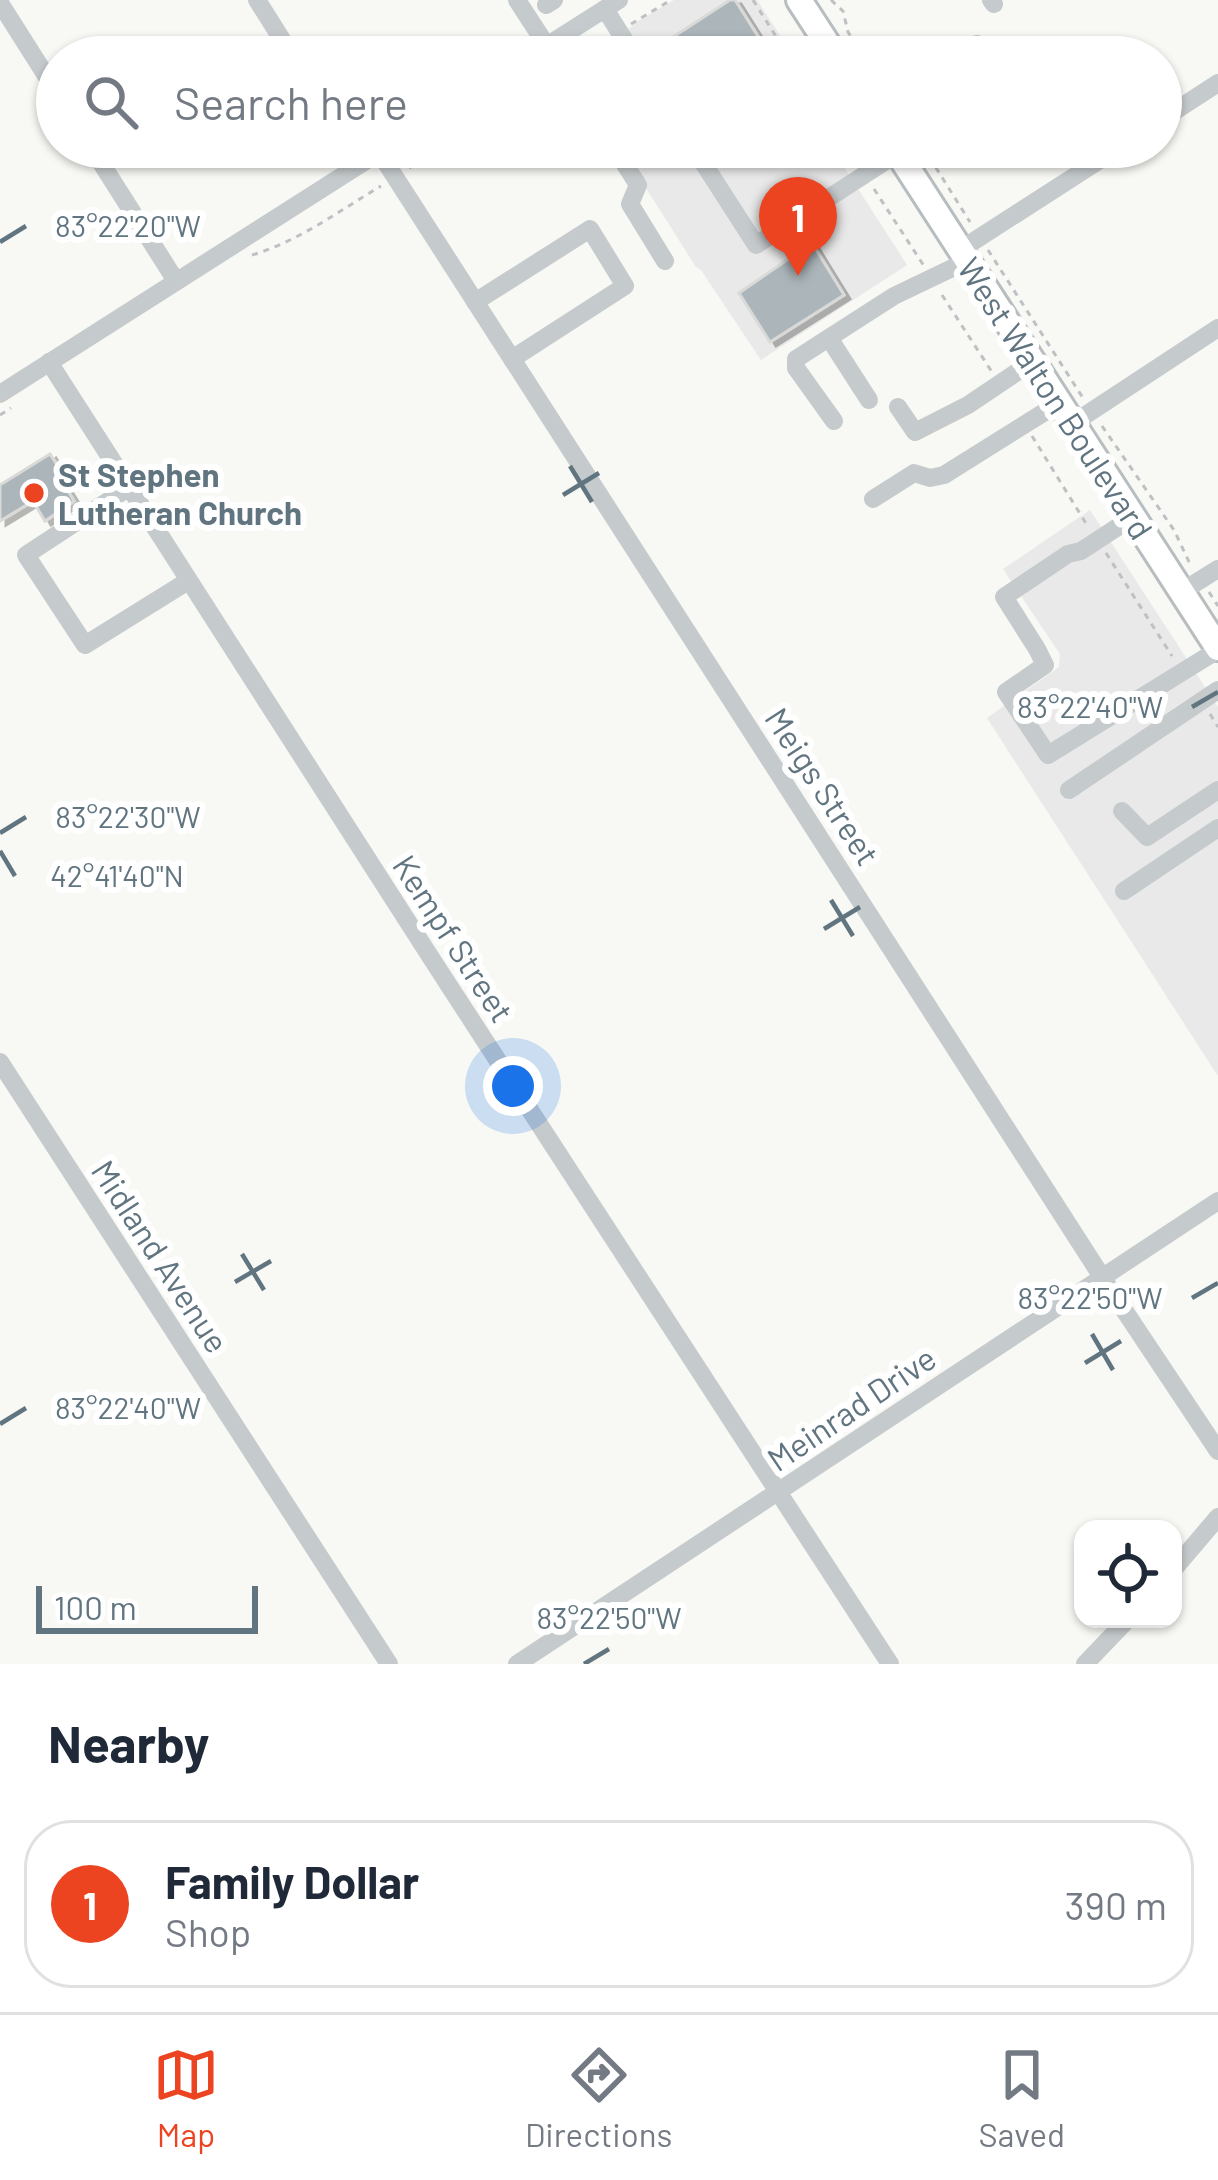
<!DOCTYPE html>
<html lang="en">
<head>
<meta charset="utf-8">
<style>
	:root { --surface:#fff; --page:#f2f2f3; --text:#1f2937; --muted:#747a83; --line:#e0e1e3; --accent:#ec4320 }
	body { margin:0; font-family:Barlow,sans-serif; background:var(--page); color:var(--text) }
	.controls { position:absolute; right:36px; bottom:36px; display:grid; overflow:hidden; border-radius:24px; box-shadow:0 3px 9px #0004 }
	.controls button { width:108px; height:108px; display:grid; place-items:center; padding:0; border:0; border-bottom:3px solid var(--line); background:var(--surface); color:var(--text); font:60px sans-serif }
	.scale { position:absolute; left:36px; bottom:30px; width:222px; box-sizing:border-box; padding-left:12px; border:6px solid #617581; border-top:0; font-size:33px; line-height:42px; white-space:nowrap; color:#617581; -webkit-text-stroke:9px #fff; paint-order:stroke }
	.you { position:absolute; left:513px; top:1086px; width:42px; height:42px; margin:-30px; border:9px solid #fff; border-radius:50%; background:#1a73e8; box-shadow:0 0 0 18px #1a73e833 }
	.badge { display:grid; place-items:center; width:78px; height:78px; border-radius:50%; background:var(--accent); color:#fff; font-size:39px; font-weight:700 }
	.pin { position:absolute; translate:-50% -99px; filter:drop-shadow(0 3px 6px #0008) }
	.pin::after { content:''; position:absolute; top:63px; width:42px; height:36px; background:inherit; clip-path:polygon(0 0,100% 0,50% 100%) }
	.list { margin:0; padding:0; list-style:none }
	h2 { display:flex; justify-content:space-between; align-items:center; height:156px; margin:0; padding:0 48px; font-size:51px }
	h2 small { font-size:39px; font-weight:400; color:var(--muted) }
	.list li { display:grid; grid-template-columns:78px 1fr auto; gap:36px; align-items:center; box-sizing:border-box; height:168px; margin:0 24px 24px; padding:0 24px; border:3px solid var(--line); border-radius:48px }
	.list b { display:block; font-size:45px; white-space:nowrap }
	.list p { margin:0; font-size:39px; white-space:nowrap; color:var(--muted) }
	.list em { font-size:39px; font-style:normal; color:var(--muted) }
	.icon { flex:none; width:66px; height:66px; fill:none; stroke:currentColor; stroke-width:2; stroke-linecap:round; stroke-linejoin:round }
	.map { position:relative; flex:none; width:1218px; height:1664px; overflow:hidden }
	.search { position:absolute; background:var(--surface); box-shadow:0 3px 9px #0004; left:36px; right:36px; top:36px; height:132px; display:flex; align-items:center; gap:30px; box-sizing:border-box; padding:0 42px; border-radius:66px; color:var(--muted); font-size:45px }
	.sheet { height:348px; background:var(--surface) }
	nav { display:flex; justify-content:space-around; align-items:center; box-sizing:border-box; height:168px; border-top:3px solid var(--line); background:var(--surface); font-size:33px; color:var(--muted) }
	nav a { display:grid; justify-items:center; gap:6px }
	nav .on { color:var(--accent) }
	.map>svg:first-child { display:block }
	.built { fill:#e8e9e8 }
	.building { fill:#abb5ba; stroke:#d9d9d7; stroke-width:3; filter:url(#shadow) }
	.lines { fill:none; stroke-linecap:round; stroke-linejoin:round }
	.major-casing { stroke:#b8bdc0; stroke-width:30 }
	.path { stroke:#bec1c3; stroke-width:3; stroke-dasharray:6 6; stroke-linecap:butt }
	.minor { stroke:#c5cacc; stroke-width:18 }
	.major { stroke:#fff; stroke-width:24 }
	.ticks { fill:none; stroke:#617581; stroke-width:4.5 }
	.poi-dot { fill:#ec4320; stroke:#fff; stroke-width:4.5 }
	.labels { text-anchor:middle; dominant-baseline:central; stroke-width:12; stroke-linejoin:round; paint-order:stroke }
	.street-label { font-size:33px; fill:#617581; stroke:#fff }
	.poi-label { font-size:33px; font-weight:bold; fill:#617581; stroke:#fff; text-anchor:start }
	.ticks-label { font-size:30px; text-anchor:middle; fill:#617581; stroke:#fff; stroke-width:12; stroke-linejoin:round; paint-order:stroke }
</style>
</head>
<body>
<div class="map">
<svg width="1218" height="1664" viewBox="0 0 1218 1664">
	<defs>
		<filter id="shadow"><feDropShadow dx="6" dy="4" stdDeviation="0" flood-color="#0004"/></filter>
	</defs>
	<rect width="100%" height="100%" fill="#f8f8f4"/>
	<g class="built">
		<path d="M 674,0 L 757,0 L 794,57 L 595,57 L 638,21 Z"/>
		<path d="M 620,147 L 831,147 L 907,265 L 761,360 L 701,270 L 696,267 Z"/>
		<path d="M 1090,510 L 1218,707 L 1218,1076 L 987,718 L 1059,667 L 1060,654 L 1003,569 Z"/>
	</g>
	<g class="building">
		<path d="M 730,0 L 735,0 L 771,57 L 654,57 L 650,52 Z"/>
		<path d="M 812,243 L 844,295 L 770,342 L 739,293 Z"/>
		<path d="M 50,454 L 66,479 L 62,481 L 74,501 L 45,521 L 33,501 L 0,521 L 0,485 Z"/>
	</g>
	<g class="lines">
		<g class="major-casing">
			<g id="major">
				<path d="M 799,0 L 836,57"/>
				<path d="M 894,147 L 1218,648"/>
			</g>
		</g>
		<g class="path">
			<path d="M 753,0 L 789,57"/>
			<path d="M 831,0 L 843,11 L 848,32 L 864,57"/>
			<path d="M 631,24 L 671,0"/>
			<path d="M 586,57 L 605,45"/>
			<path d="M 847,147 L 855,161"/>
			<path d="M 923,147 L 970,222"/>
			<path d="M 409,168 L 427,158 L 435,147"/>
			<path d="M 874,189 L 924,266"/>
			<path d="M 988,250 L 1083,398"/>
			<path d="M 252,255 C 299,241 339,211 381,186"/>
			<path d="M 942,295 L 992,372"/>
			<path d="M 0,415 L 11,408"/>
			<path d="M 1102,426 L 1174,530 L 1190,564"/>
			<path d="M 1032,436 L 1087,525"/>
			<path d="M 1106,553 L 1172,656"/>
			<path d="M 1209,592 L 1218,606"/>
			<path d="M 1210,714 L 1218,727"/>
		</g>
		<g class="minor">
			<path d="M 257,0 L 293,57"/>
			<path d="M 517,0 L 554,57"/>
			<path d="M 991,0 L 994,4"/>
			<path d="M 0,3 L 57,93"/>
			<path d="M 546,5 L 554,0"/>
			<path d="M 605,9 L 635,57"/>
			<path d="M 529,57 L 619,0"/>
			<path d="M 955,57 L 977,44"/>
			<path d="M 1161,120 L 1218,83"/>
			<path d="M 91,147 L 176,281"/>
			<path d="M 614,147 L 638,185 L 630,204 L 665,261"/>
			<path d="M 693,147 L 756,245 L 898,153"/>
			<path d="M 379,152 L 1102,1277 L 1218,1451"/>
			<path d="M 960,250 L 1120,147"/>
			<path d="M 475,302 L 590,229 L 625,286 L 512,359"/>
			<path d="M 829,338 L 869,400"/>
			<path d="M 49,362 L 435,964 L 890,1664"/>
			<path d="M 0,394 L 386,148"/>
			<path d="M 898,407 L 915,432 L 968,405 L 1032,362"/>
			<path d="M 834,421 L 796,368 L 796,359 L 894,296 L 967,261"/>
			<path d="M 1072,424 L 1218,328"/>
			<path d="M 128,488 L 26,555 L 85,645 L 188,581"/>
			<path d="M 873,499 L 914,473 L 930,478 L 944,475 L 1059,403"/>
			<path d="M 1133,517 L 1081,551 L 1068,554 L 1004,597 L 1037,649 L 1045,665 L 1006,692 L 1048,755 L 1218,650"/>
			<path d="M 1181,592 L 1218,569"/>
			<path d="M 1069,790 L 1218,690"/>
			<path d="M 1122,811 L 1147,837 L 1218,790"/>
			<path d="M 1124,891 L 1218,828"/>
			<path d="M 0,1062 L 389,1664"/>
			<path d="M 1173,1570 L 1218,1517"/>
			<path d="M 517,1664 L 1218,1201"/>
			<path d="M 1085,1664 L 1128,1619"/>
		</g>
		<use href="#major" class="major"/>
	</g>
	<path class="ticks" d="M 0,242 L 26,226M 570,466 L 592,502M 563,495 L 599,473M 1192,707 L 1218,692M 0,833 L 26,817M 0,851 L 15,876M 831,900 L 853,936M 824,929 L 860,907M 242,1254 L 264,1290M 235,1282 L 271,1261M 1192,1298 L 1218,1283M 1092,1334 L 1113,1370M 1085,1363 L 1121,1341M 0,1424 L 26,1408M 584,1664 L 609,1649"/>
	<circle class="poi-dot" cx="34" cy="493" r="12"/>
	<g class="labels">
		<g class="street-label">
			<text transform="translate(1056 398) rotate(57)">West Walton Boulevard</text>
			<text transform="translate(823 786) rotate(57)">Meigs Street</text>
			<text transform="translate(454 938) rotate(57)">Kempf Street</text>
			<text transform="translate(161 1256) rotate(57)">Midland Avenue</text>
			<text transform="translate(851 1408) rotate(-34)">Meinrad Drive</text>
		</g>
		<g class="poi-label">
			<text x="58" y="474">St Stephen<tspan x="58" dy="38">Lutheran Church</tspan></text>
		</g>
	</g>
	<g class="ticks-label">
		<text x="128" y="237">83°22'20"W</text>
		<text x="1090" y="718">83°22'40"W</text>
		<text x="128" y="828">83°22'30"W</text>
		<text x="117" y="887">42°41'40"N</text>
		<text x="1090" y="1309">83°22'50"W</text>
		<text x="128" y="1419">83°22'40"W</text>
		<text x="609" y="1629">83°22'50"W</text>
	</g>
</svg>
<div class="controls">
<button><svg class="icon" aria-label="locate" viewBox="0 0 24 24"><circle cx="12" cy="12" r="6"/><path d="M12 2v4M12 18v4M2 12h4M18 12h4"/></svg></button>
</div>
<div class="scale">100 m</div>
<div class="you"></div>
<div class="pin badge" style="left:798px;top:276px">1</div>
<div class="search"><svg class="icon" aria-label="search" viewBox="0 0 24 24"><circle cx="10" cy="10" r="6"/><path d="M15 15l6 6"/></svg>Search here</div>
</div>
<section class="sheet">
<h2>Nearby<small></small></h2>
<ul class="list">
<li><span class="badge">1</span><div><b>Family Dollar</b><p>Shop</p></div><em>390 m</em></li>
</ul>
</section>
<nav>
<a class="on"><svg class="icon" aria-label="map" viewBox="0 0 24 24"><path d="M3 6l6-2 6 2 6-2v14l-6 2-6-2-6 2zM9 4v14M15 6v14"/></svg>Map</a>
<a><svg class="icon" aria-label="directions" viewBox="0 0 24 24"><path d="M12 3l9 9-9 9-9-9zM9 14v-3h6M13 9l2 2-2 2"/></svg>Directions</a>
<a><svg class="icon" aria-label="saved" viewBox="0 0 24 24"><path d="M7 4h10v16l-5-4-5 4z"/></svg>Saved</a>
</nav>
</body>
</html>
